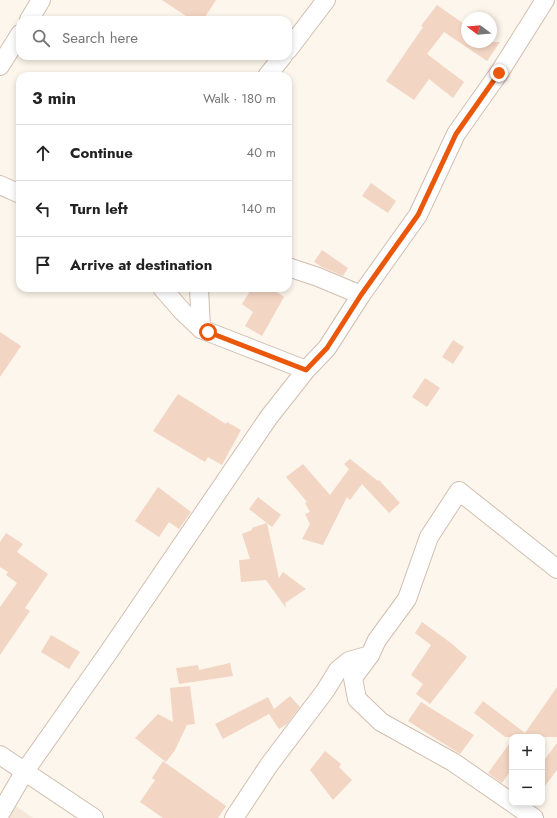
<!DOCTYPE html>
<html lang="en">
<head>
<meta charset="utf-8">
<style>
	:root { --surface:#fff; --page:#f6f6f6; --text:#222; --muted:#767676; --line:#e0e0e0 }
	body { margin:0; font-family:Jost,sans-serif; background:var(--page); color:var(--text) }
	.controls { position:absolute; right:12px; bottom:12px; display:grid; overflow:hidden; border-radius:8px; box-shadow:0 2px 6px #0003 }
	.controls button { width:36px; height:36px; display:grid; place-items:center; padding:0; border:0; border-bottom:1px solid var(--line); background:var(--surface); color:var(--text); font:20px sans-serif }
	.compass { position:absolute; left:461px; top:12px; width:36px; height:36px; border-radius:50%; background:var(--surface); box-shadow:0 2px 6px #0003; rotate:286deg }
	.stop { position:absolute; width:12px; height:12px; margin:-9px; border:3px solid #ea580c; border-radius:50%; background:#fff }
	.stop.end { background:#ea580c; border-color:#fff; box-shadow:0 1px 4px #0008 }
	.list { margin:0; padding:0; list-style:none }
	h2 { display:flex; justify-content:space-between; align-items:center; height:52px; margin:0; padding:0 16px; font-size:17px }
	h2 small { font-size:13px; font-weight:400; color:var(--muted) }
	.list li { display:grid; grid-template-columns:26px 1fr auto; gap:12px; align-items:center; box-sizing:border-box; height:56px; padding:0 16px; border-top:1px solid var(--line) }
	.list b { display:block; font-size:15px; white-space:nowrap }
	.list em { font-size:13px; font-style:normal; color:var(--muted) }
	.icon { flex:none; width:22px; height:22px; fill:none; stroke:currentColor; stroke-width:2; stroke-linecap:round; stroke-linejoin:round }
	.map { position:relative; flex:none; width:557px; height:818px; overflow:hidden }
	.search { position:absolute; background:var(--surface); box-shadow:0 2px 6px #0003; left:16px; top:16px; width:276px; height:44px; display:flex; align-items:center; gap:10px; box-sizing:border-box; padding:0 14px; border-radius:12px; color:var(--muted); font-size:15px }
	.panel { position:absolute; background:var(--surface); box-shadow:0 2px 6px #0003; left:16px; top:72px; width:276px; height:220px; border-radius:12px }
	.map>svg:first-child { display:block }
	.residential { fill:#f5e8da }
	.building { fill:#f3d5c3 }
	.lines { fill:none; stroke-linecap:round; stroke-linejoin:round }
	.minor-casing { stroke:#d1beb0; stroke-width:20 }
	.minor { stroke:#fff; stroke-width:18 }
	.route { stroke:#ea580c; stroke-width:5 }
</style>
</head>
<body>
<div class="map">
<svg width="557" height="818" viewBox="0 0 557 818">
	<rect width="100%" height="100%" fill="#fdf6ec"/>
	<path class="residential" d="M 0,795 L 33,818 L 0,818 Z"/>
	<g class="building">
		<path d="M 162,0 L 216,0 L 203,20 L 192,20 Z"/>
		<path d="M 437,5 L 467,26 L 467,42 L 500,42 L 487,61 L 444,32 L 427,54 L 464,82 L 453,98 L 429,79 L 414,100 L 386,81 L 423,27 L 421,26 Z"/>
		<path d="M 371,183 L 396,201 L 388,213 L 362,196 Z"/>
		<path d="M 322,250 L 348,268 L 343,276 L 322,267 L 314,262 Z"/>
		<path d="M 252,288 L 271,288 L 284,297 L 262,336 L 245,326 L 253,312 L 242,304 Z"/>
		<path d="M 0,332 L 21,346 L 0,377 Z"/>
		<path d="M 453,340 L 464,347 L 453,364 L 442,357 Z"/>
		<path d="M 425,378 L 440,388 L 427,407 L 412,397 Z"/>
		<path d="M 178,394 L 199,407 L 226,424 L 227,422 L 241,430 L 222,465 L 208,457 L 205,462 L 153,431 Z"/>
		<path d="M 350,459 L 378,481 L 379,480 L 400,503 L 389,513 L 362,484 L 350,500 L 347,497 L 323,545 L 302,539 L 310,524 L 305,514 L 310,512 L 305,503 L 307,502 L 286,477 L 303,464 L 330,495 L 349,469 L 344,464 Z"/>
		<path d="M 158,487 L 191,512 L 179,529 L 169,522 L 159,537 L 135,521 Z"/>
		<path d="M 258,497 L 281,515 L 272,527 L 249,509 Z"/>
		<path d="M 267,523 L 279,578 L 283,572 L 306,589 L 285,603 L 286,608 L 266,580 L 241,582 L 239,560 L 250,559 L 242,534 L 252,530 L 252,528 Z"/>
		<path d="M 6,533 L 23,544 L 17,552 L 48,574 L 25,608 L 30,611 L 0,655 L 0,607 L 17,583 L 6,575 L 8,572 L 0,567 L 0,542 Z"/>
		<path d="M 422,622 L 451,643 L 467,657 L 430,704 L 416,694 L 423,684 L 411,675 L 431,645 L 415,633 Z"/>
		<path d="M 51,635 L 80,652 L 69,669 L 41,652 Z"/>
		<path d="M 230,663 L 233,676 L 179,684 L 176,668 L 198,665 L 199,670 Z"/>
		<path d="M 190,686 L 195,724 L 187,725 L 175,750 L 166,762 L 135,738 L 158,714 L 173,722 L 170,688 Z"/>
		<path d="M 557,687 L 557,737 L 505,737 L 474,713 L 483,701 L 525,733 Z"/>
		<path d="M 290,696 L 300,707 L 287,724 L 279,729 L 269,714 L 223,739 L 215,724 L 268,697 L 274,709 Z"/>
		<path d="M 421,702 L 474,735 L 460,754 L 408,721 Z"/>
		<path d="M 512,740 L 512,769 L 502,783 L 488,773 Z"/>
		<path d="M 557,743 L 557,770 L 542,790 L 542,763 Z"/>
		<path d="M 325,751 L 341,764 L 339,767 L 352,780 L 333,800 L 310,770 Z"/>
		<path d="M 163,761 L 226,806 L 218,818 L 163,818 L 140,802 L 155,780 L 152,778 Z"/>
	</g>
	<g class="lines">
		<g class="minor-casing">
			<g id="minor">
				<path d="M 29,20 L 41,0"/>
				<path d="M 288,50 L 326,0"/>
				<path d="M 0,66 L 20,34"/>
				<path d="M 267,76 L 283,56"/>
				<path d="M 0,185 L 20,194"/>
				<path d="M 288,267 L 318,277 L 361,295"/>
				<path d="M 162,288 L 183,312 L 201,329 L 306,370"/>
				<path d="M 199,288 L 201,329"/>
				<path d="M 370,655 L 353,678 L 357,699 L 381,722 L 453,762 L 534,818"/>
				<path d="M 0,755 L 94,818"/>
				<path d="M 0,814 L 25,771 L 108,653 L 269,417 L 306,370 L 327,348 L 361,295 L 418,215 L 456,134 L 499,73 L 545,0"/>
				<path d="M 234,818 L 269,765 L 325,691 L 338,670 L 349,661 L 370,655 L 377,640 L 407,599 L 429,537 L 459,491 L 557,569"/>
			</g>
		</g>
		<use href="#minor" class="minor"/>
	</g>
	<g class="lines">
		<path class="route" d="M 208,332 L 306,370 L 327,348 L 361,295 L 418,215 L 456,134 L 499,73"/>
	</g>
</svg>
<div class="controls">
<button>+</button>
<button>−</button>
</div>
<svg class="compass" viewBox="-18 -18 36 36"><path d="M0-13l5 13h-10z" fill="#e53935"/><path d="M0 13l5-13h-10z" fill="#767676"/></svg>
<div class="stop" style="left:208px;top:332px"></div>
<div class="stop end" style="left:499px;top:73px"></div>
<div class="search"><svg class="icon" aria-label="search" viewBox="0 0 24 24"><circle cx="10" cy="10" r="6"/><path d="M15 15l6 6"/></svg>Search here</div>
<section class="panel">
<h2>3 min<small>Walk · 180 m</small></h2>
<ul class="list">
<li><svg class="icon" aria-label="ahead" viewBox="0 0 24 24"><path d="M12 20V5M6 11l6-6 6 6"/></svg><div><b>Continue</b></div><em>40 m</em></li>
<li><svg class="icon" aria-label="left" viewBox="0 0 24 24"><path d="M17 20v-9H6M10 6l-5 5 5 5"/></svg><div><b>Turn left</b></div><em>140 m</em></li>
<li><svg class="icon" aria-label="arrive" viewBox="0 0 24 24"><path d="M6 21V4h12l-3 4 3 4H6"/></svg><div><b>Arrive at destination</b></div></li>
</ul>
</section>
</div>
</body>
</html>
